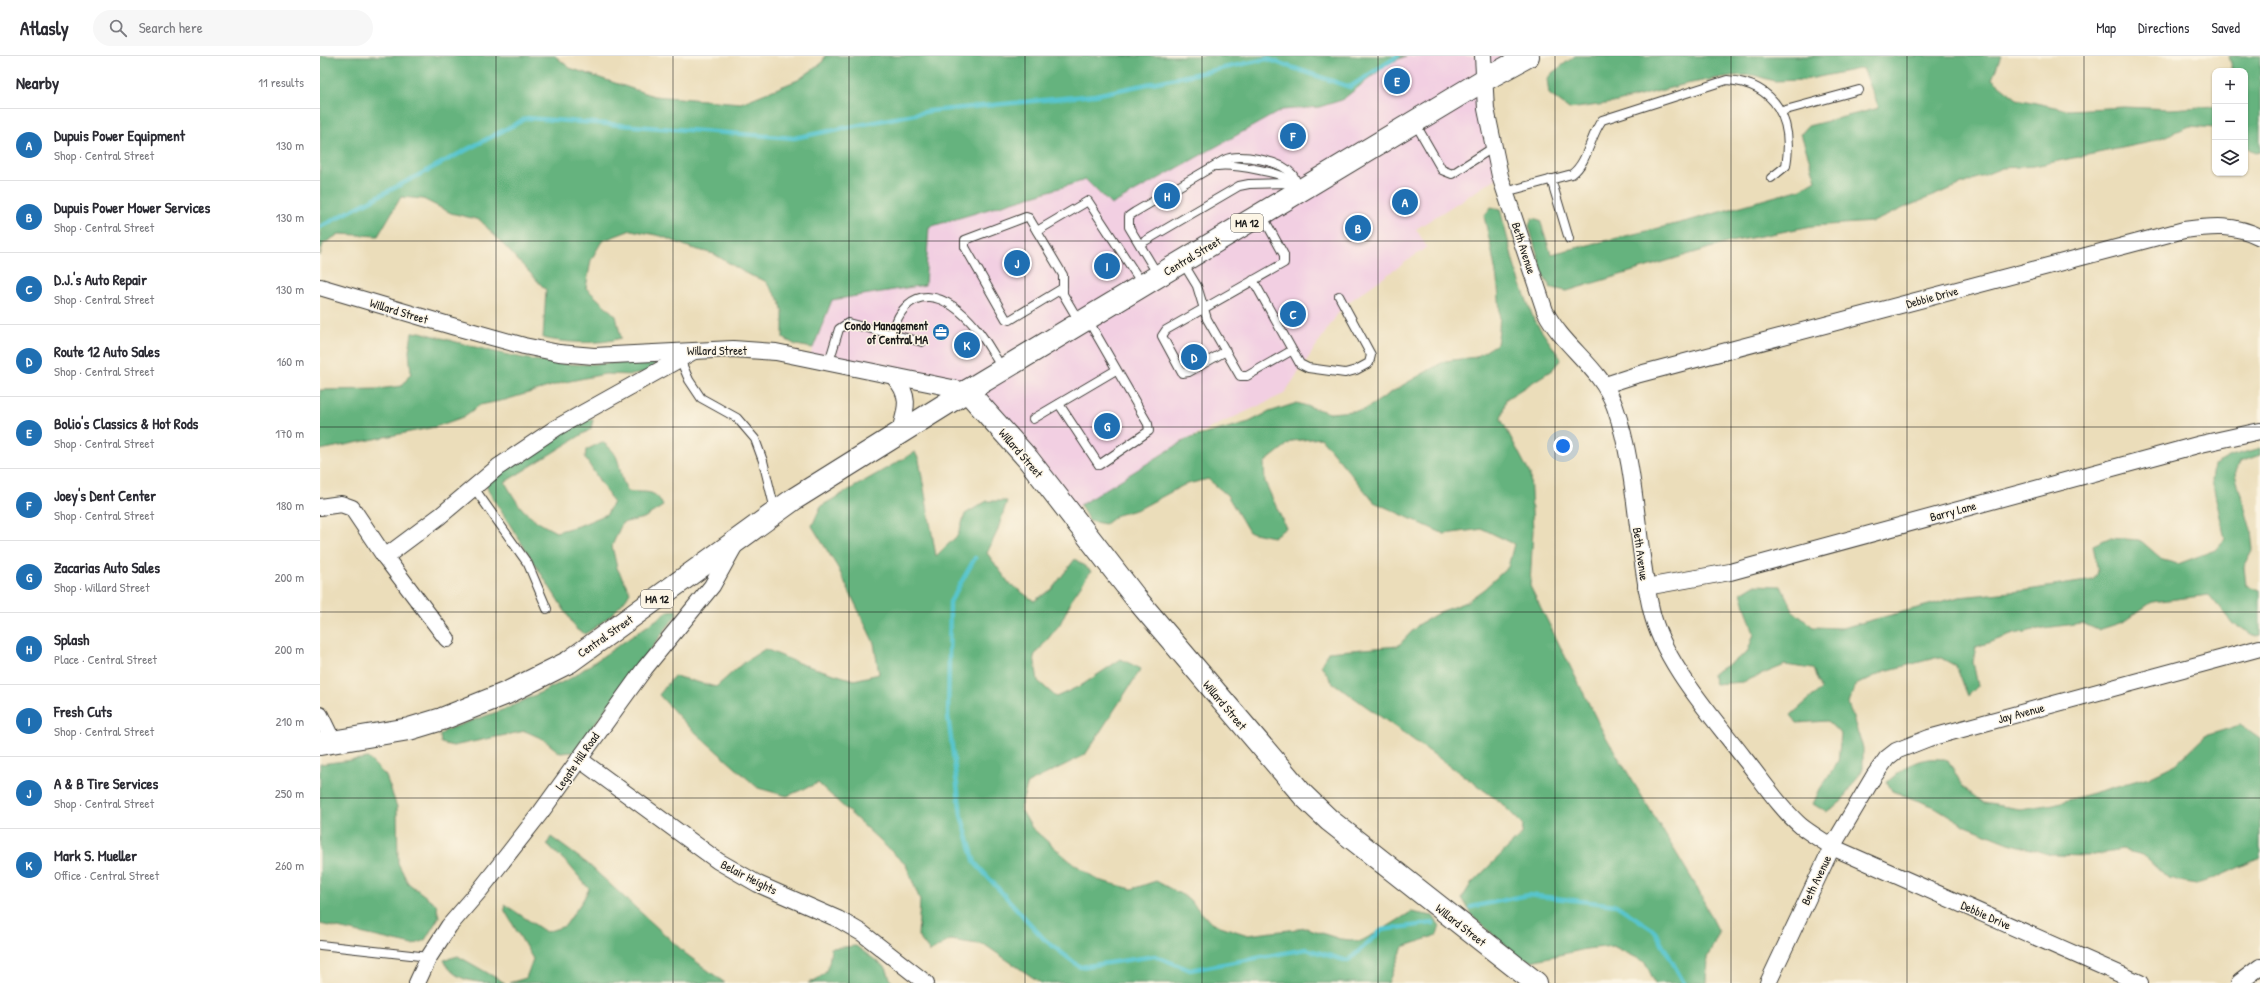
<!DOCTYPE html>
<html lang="en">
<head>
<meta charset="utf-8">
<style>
	:root { --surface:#fff; --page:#f7f7f7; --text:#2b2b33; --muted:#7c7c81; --line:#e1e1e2; --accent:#1f6fb2 }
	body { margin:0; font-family:"Patrick Hand",sans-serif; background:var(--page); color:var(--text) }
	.controls { position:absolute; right:12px; top:12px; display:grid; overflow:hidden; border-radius:8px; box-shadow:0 1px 3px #0004 }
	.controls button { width:36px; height:36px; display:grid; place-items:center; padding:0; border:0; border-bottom:1px solid var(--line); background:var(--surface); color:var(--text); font:20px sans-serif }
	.you { position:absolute; left:1243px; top:390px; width:14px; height:14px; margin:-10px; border:3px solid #fff; border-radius:50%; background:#1a73e8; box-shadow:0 0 0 6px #1a73e833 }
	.badge { display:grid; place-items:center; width:26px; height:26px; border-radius:50%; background:var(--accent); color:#fff; font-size:13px; font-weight:700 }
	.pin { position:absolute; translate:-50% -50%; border:2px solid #fff; box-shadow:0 1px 4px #0006 }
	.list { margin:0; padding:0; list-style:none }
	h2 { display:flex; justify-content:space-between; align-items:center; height:52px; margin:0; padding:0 16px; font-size:17px }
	h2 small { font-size:13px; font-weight:400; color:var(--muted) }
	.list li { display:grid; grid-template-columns:26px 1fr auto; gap:12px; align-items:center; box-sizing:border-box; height:72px; padding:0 16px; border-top:1px solid var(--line) }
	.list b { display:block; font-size:15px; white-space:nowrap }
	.list p { margin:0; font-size:13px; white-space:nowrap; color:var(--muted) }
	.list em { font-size:13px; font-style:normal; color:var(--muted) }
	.icon { flex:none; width:22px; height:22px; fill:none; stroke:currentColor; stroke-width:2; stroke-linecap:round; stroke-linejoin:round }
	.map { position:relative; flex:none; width:1940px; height:927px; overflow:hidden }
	header { display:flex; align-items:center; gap:24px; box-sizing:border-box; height:56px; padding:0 20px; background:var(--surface); border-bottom:1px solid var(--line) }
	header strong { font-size:19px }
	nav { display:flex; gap:22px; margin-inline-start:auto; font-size:14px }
	.search { width:280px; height:36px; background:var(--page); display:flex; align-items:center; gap:10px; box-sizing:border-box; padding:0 14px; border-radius:22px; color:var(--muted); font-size:15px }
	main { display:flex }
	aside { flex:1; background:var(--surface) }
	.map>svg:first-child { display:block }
	.built { fill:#f2cfe2 }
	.forest { fill:#65b37e; stroke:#40684d }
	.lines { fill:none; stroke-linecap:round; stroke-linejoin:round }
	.stream { stroke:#58c5cd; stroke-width:4.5 }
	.lane-casing { stroke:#3b3934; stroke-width:10 }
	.street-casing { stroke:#3b3934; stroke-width:18 }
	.secondary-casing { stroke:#3b3934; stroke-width:24 }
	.primary-casing { stroke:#3b3934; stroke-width:24 }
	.lane { stroke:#fff; stroke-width:8 }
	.street { stroke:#fff; stroke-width:16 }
	.secondary { stroke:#fff; stroke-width:22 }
	.primary { stroke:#fff; stroke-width:22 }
	.grid { fill:none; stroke:#1c1c1c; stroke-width:1; stroke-opacity:0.55 }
	.labels { text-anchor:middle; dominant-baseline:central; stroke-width:3; stroke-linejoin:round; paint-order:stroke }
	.shield { fill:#fcf5e5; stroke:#5f5d58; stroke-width:1 }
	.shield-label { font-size:11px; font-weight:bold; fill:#1c1c1c }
	.street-label { font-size:12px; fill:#1c1c1c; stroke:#fcf5e5 }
	.poi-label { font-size:12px; font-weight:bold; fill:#1c1c1c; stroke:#fcf5e5; text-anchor:end }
</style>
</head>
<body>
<header>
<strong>Atlasly</strong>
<div class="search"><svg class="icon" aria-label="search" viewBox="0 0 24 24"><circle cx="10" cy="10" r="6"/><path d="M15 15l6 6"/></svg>Search here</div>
<nav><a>Map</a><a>Directions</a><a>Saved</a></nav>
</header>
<main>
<aside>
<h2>Nearby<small>11 results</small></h2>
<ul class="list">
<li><span class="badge">A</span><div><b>Dupuis Power Equipment</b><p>Shop · Central Street</p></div><em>130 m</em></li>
<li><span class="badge">B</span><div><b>Dupuis Power Mower Services</b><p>Shop · Central Street</p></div><em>130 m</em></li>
<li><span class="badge">C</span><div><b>D.J.'s Auto Repair</b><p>Shop · Central Street</p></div><em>130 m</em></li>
<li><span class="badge">D</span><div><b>Route 12 Auto Sales</b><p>Shop · Central Street</p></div><em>160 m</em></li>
<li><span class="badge">E</span><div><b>Bolio's Classics &amp; Hot Rods</b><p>Shop · Central Street</p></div><em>170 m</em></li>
<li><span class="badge">F</span><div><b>Joey's Dent Center</b><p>Shop · Central Street</p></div><em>180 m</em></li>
<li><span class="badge">G</span><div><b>Zacarias Auto Sales</b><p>Shop · Willard Street</p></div><em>200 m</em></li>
<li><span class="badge">H</span><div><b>Splash</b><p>Place · Central Street</p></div><em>200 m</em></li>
<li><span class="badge">I</span><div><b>Fresh Cuts</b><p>Shop · Central Street</p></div><em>210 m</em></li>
<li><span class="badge">J</span><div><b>A &amp; B Tire Services</b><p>Shop · Central Street</p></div><em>250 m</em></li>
<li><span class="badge">K</span><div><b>Mark S. Mueller</b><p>Office · Central Street</p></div><em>260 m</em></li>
</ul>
</aside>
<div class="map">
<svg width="1940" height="927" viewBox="0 0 1940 927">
	<rect width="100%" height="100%" fill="#fcf5e5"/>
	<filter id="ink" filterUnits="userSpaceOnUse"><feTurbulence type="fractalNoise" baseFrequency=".025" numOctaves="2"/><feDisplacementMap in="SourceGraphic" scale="8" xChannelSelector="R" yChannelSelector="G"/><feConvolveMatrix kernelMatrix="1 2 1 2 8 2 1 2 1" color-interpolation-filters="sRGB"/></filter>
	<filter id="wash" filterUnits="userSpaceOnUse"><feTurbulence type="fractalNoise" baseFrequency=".012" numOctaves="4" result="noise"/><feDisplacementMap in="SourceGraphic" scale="16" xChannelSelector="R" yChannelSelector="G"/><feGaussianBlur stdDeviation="0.9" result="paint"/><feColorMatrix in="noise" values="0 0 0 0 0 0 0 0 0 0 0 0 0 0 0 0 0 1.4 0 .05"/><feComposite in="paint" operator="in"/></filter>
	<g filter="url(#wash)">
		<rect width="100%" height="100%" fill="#ebddba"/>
		<path class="built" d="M 1086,0 L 1208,0 L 1164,24 L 1180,120 L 1096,173 L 1107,191 L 1023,250 L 964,338 L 867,383 L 749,456 L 647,335 L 489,302 L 512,244 L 605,229 L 609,171 L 766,124 Z"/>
		<g class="forest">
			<path d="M 0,0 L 235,0 L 250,12 L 334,40 L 421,47 L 478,24 L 502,7 L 505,0 L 1086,0 L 1069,7 L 1022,44 L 999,51 L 962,54 L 791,149 L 766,124 L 609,171 L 605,229 L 512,244 L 493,292 L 476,289 L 463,282 L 463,257 L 460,245 L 445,225 L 427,218 L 394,198 L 371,192 L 341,180 L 311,174 L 282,185 L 271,204 L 266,232 L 296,260 L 301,282 C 281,289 244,287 223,282 L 226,234 L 160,164 L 131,157 L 103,143 L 81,141 L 58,180 L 19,178 L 3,188 L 0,200 Z"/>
			<path d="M 1255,0 L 1681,0 L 1672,23 L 1697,43 L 1749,54 L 1804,51 L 1851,53 L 1895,50 L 1895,72 L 1870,70 L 1831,86 L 1714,110 L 1682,112 L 1588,150 L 1553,166 L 1492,170 L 1410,186 L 1247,235 L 1231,232 L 1224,221 L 1209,170 L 1212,162 L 1220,164 L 1231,198 L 1368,165 L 1481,133 L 1496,124 L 1481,78 L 1488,70 L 1559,52 L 1543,12 L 1484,24 L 1454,25 L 1433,19 L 1411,20 L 1366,28 L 1293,47 L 1249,53 L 1229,38 L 1227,23 L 1232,17 Z"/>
			<path d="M 1909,0 L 1940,0 L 1940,96 L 1935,97 L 1925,90 L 1925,15 L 1913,15 Z"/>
			<path d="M 1171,151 L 1180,153 L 1195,212 L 1214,264 L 1241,303 L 1232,314 L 1186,343 L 1181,363 L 1210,418 L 1213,474 L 1210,530 L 1283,676 L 1375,828 L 1399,876 L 1387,902 L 1386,927 L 1335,927 L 1325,906 L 1293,890 L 1266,893 L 1211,905 L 1199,901 L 1154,862 L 1142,842 L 1151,828 L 1202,778 L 1203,769 L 1179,745 L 1012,626 L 1001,609 L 1008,596 L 1078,590 L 1098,569 L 1120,556 L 1146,546 L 1164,533 L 1188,511 L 1194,488 L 1163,473 L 1124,478 L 1054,446 L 1001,382 L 972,385 L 944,407 L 945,426 L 966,472 L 953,481 L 929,476 L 907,439 L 888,423 L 864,429 L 819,453 L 797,459 L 785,468 L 769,465 L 760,449 L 867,383 L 929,366 L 949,356 L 977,347 L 1010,357 L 1044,354 L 1083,329 L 1125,305 L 1156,301 L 1177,288 C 1185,245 1173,202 1164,160 Z"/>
			<path d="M 100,276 C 148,289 196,304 246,308 C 276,310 306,304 336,307 L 332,315 L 313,319 L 285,318 L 245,326 L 185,344 L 160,349 L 143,361 L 115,371 L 0,394 L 0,334 L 58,333 L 82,330 L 91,317 L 89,295 L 92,277 Z"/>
			<path d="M 266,363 L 273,364 L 271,373 L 185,426 C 201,455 207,461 236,476 L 261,469 L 287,458 L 293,446 L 265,402 L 266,394 L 282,386 C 306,401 295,416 308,435 C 325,438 335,431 343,450 L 324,462 L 302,467 L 292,490 L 297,512 L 310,536 C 302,552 280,569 265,578 L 257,574 L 169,436 L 166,429 L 177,416 Z"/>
			<path d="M 1940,392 L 1940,399 L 1920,406 L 1915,418 L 1931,474 L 1933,494 L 1924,511 L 1926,529 L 1940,534 L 1940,579 L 1936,580 L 1913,568 L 1889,539 L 1832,546 L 1803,566 L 1778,574 L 1762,567 L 1724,572 L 1694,578 L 1656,591 L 1653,606 L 1658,630 L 1648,640 L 1636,610 L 1619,601 L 1565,615 L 1536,629 L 1528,647 L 1543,692 L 1543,713 L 1521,746 L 1506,756 L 1493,748 L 1500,733 L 1518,705 L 1521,678 L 1507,665 L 1477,667 L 1471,659 L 1501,633 L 1493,613 L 1465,609 L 1423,626 L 1395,628 L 1392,618 L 1427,597 L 1434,578 L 1421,537 L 1434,529 L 1461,530 L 1473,555 L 1493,571 L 1522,572 L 1639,541 L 1701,535 L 1773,524 L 1778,516 L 1773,489 L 1789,482 L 1820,484 L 1843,504 L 1858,508 L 1895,494 L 1905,483 L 1892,425 L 1894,409 L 1911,400 Z"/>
			<path d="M 595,396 L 599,404 L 616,500 L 638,479 L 645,458 L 667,445 L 687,445 L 677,476 L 667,497 L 689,527 L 714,545 L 732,533 L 755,503 L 771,515 L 753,541 L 740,568 L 714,600 L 718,625 L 736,641 L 762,629 L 801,603 L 821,613 L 765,699 L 708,727 L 700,752 L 712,772 L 750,805 L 778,824 L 812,833 L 836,825 L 868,842 L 891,867 L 928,879 L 986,872 L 1020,883 L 1041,885 L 1062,874 L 1091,856 L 1113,860 L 1120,870 L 1117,879 L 1083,891 L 1068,927 L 721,927 L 665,889 L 630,884 L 610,896 L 598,880 L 600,844 L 586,809 L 498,727 L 467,740 L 438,732 L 366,668 L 339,639 L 354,620 L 396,631 L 423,607 L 445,593 L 481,608 L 534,624 L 559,618 L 554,587 L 518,512 L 492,470 L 501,450 Z"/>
			<path d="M 356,554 L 357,558 L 254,696 L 240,697 L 223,683 L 205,675 L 133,690 L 121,687 L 120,679 L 126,674 L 188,652 L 251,622 L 349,555 Z"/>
			<path d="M 1920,669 L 1940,683 L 1940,802 L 1893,823 L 1876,828 L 1848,823 L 1823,799 L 1802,794 L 1767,800 L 1732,799 L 1689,787 L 1646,770 L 1615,751 L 1572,735 L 1567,726 C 1587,709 1600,699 1628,704 L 1643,731 L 1663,747 L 1700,753 L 1734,748 L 1829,721 L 1856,708 L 1885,680 Z"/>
			<path d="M 48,702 L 66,720 L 77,751 L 78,807 L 88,827 L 116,848 L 119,861 L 105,884 L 93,889 L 0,868 L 0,708 Z"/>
			<path d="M 231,781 L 268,808 L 366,898 L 405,927 L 189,927 L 206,922 L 213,903 L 185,855 L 184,848 L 226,876 L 245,870 L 263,844 L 269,833 L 249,809 L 227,788 Z"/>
			<path d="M 536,890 L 566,912 L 572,927 L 488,927 C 508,920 509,911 511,892 Z"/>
			<path d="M 138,900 L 185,927 C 159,927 134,927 124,904 Z"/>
		</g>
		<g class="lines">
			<g class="stream">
				<path d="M 0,171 L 207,62 L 474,82 L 610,55 L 775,39 L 947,3 L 1030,31 L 1078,0"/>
				<path d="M 655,502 L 630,546 L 628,660 L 641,759 L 655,807 L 724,883 L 760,911 L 835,900 L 870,914 L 986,893 L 1028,905 L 1062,874 L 1113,867"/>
				<path d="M 1151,851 L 1208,839 L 1296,849 L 1335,875 L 1364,927"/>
			</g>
		</g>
	</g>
	<g filter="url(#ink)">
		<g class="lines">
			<g class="lane-casing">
				<g id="lane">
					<path d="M 1462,55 L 1539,34"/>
					<path d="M 1095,67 L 1122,114 L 1132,118 L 1174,91"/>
					<path d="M 897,110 C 911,108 967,116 975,128"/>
					<path d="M 1231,123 L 1249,183"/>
					<path d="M 1185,136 L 1252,118 C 1268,106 1270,80 1282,64 L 1407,24 C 1456,28 1474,64 1466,110 L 1451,122"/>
					<path d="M 717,175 L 768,145 L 823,229"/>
					<path d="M 820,188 L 919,130 L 929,128 L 968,127 L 975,129 L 978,133"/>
					<path d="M 863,207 L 877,230 L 887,263 L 920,320 L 927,320 L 971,295"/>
					<path d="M 838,219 L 809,171 L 809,160 L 815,156 L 904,104 C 919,97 960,104 972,118 C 976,122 977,129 979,135"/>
					<path d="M 933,224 L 980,308 L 988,312 L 1025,317 L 1036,314 L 1049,307 L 1051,299 L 1019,240"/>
					<path d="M 743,232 L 690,264 L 686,263 L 645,191 L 645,184 L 706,161 L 709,162 L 743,219 L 743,238 L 760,267"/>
					<path d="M 572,277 C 588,224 627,236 656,272 C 666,284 674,300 683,313"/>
					<path d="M 906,295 L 869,316 L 862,317 L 842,280 L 846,274 L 964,207 L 964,199 L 942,159"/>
					<path d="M 360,303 L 369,324 L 381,342 L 417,362 L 435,383 L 443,405 L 455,454"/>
					<path d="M 509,306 L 519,273 L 528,267 L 602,286"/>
					<path d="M 739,348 L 779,409 L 829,375 L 828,368 L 768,264"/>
					<path d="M 713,363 L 796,314"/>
					<path d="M 154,432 L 208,508 L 227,553"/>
					<path d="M 0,889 L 109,901"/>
				</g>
			</g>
			<g class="street-casing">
				<g id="street">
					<path d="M 1163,0 L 1166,53 L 1180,120 L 1225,255 C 1244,292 1281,311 1295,351 C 1317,413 1316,488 1331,553 C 1342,605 1392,660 1424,702 C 1442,724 1459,751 1481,770 C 1491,778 1502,784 1512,791 L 1820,927"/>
					<path d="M 0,231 L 132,270 L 204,290 L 239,297 L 274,300 L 413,293 L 456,296 L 647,335"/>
					<path d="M 574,321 C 592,341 586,354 579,378"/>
					<path d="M 1285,329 L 1316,319 L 1864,174 C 1892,170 1915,168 1940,181"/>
					<path d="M 0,451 L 21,448 L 32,452 L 65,501"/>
					<path d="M 1326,531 L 1410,516 L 1881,388 L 1940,375"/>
					<path d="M 127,583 L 65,501 L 120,460 L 178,411 L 236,372 L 374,295"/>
					<path d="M 0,659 L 13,686"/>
					<path d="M 259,703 L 398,805 L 438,828 L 518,863 L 542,877 L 606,927"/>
					<path d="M 97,927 L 109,901 L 129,870 L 160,834 L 221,756 L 325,612 L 392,530 L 416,487"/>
					<path d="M 1448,927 L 1512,791 L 1554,720 L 1567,702 L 1576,695 L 1609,682 L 1940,592"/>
					<path d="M 1919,927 L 1940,911"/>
				</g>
			</g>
			<g class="secondary-casing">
				<path id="secondary" d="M 647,335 L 708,403 L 819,546 L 983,739 L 1009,764 L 1216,927"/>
			</g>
			<g class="primary-casing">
				<path id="primary" d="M 0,688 L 89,673 L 122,663 L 187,637 L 249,606 L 474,443 L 647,335 L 1164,24 L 1208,0"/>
			</g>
			<use href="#lane" class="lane"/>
			<use href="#street" class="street"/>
			<use href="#secondary" class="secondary"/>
			<use href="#primary" class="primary"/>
		</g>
	</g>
	<path class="grid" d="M 176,0 L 176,927M 353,0 L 353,927M 529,0 L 529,927M 705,0 L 705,927M 882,0 L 882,927M 1058,0 L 1058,927M 1235,0 L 1235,927M 1411,0 L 1411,927M 1587,0 L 1587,927M 1764,0 L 1764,927M 0,185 L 1940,185M 0,371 L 1940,371M 0,556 L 1940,556M 0,742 L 1940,742"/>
	<defs>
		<g id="office-disc" transform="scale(0.9)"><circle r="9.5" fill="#1f6fb2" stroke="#fcf5e5"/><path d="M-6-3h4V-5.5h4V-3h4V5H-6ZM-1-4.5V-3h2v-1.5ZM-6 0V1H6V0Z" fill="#fff"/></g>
	</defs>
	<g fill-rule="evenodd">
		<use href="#office-disc" x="621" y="276"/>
	</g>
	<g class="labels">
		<g class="shield">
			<rect x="911" y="158" width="32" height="18" rx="3"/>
			<rect x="321" y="534" width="32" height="18" rx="3"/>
		</g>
		<g class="shield-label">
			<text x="927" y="167">MA 12</text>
			<text x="337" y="543">MA 12</text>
		</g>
		<g class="street-label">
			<text transform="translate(1204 192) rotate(72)">Beth Avenue</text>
			<text transform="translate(872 200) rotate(-31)">Central Street</text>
			<text transform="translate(1612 241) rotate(-15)">Debbie Drive</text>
			<text transform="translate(79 255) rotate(17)">Willard Street</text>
			<text x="397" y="294">Willard Street</text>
			<text transform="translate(701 397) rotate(49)">Willard Street</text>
			<text transform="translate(1633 455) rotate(-15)">Barry Lane</text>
			<text transform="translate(1321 498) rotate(82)">Beth Avenue</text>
			<text transform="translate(285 580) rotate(-35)">Central Street</text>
			<text transform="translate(905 649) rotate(50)">Willard Street</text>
			<text transform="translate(1701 657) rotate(-15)">Jay Avenue</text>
			<text transform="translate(257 705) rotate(-55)">Legate Hill Road</text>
			<text transform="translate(429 821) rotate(27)">Belair Heights</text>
			<text transform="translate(1496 824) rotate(-64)">Beth Avenue</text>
			<text transform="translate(1666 859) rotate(24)">Debbie Drive</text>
			<text transform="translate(1141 869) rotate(38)">Willard Street</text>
		</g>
		<g class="poi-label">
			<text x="608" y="269">Condo Management<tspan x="608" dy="14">of Central MA</tspan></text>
		</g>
	</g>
</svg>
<div class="controls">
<button>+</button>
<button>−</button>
<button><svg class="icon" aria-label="layers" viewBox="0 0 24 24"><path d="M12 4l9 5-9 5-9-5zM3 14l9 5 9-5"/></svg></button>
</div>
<div class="you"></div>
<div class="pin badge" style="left:1085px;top:146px">A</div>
<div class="pin badge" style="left:1038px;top:172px">B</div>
<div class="pin badge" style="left:973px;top:258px">C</div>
<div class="pin badge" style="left:874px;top:301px">D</div>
<div class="pin badge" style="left:1077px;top:25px">E</div>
<div class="pin badge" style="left:973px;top:80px">F</div>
<div class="pin badge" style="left:787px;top:370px">G</div>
<div class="pin badge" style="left:847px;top:140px">H</div>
<div class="pin badge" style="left:787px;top:210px">I</div>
<div class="pin badge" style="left:697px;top:207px">J</div>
<div class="pin badge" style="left:647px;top:289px">K</div>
</div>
</main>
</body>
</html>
